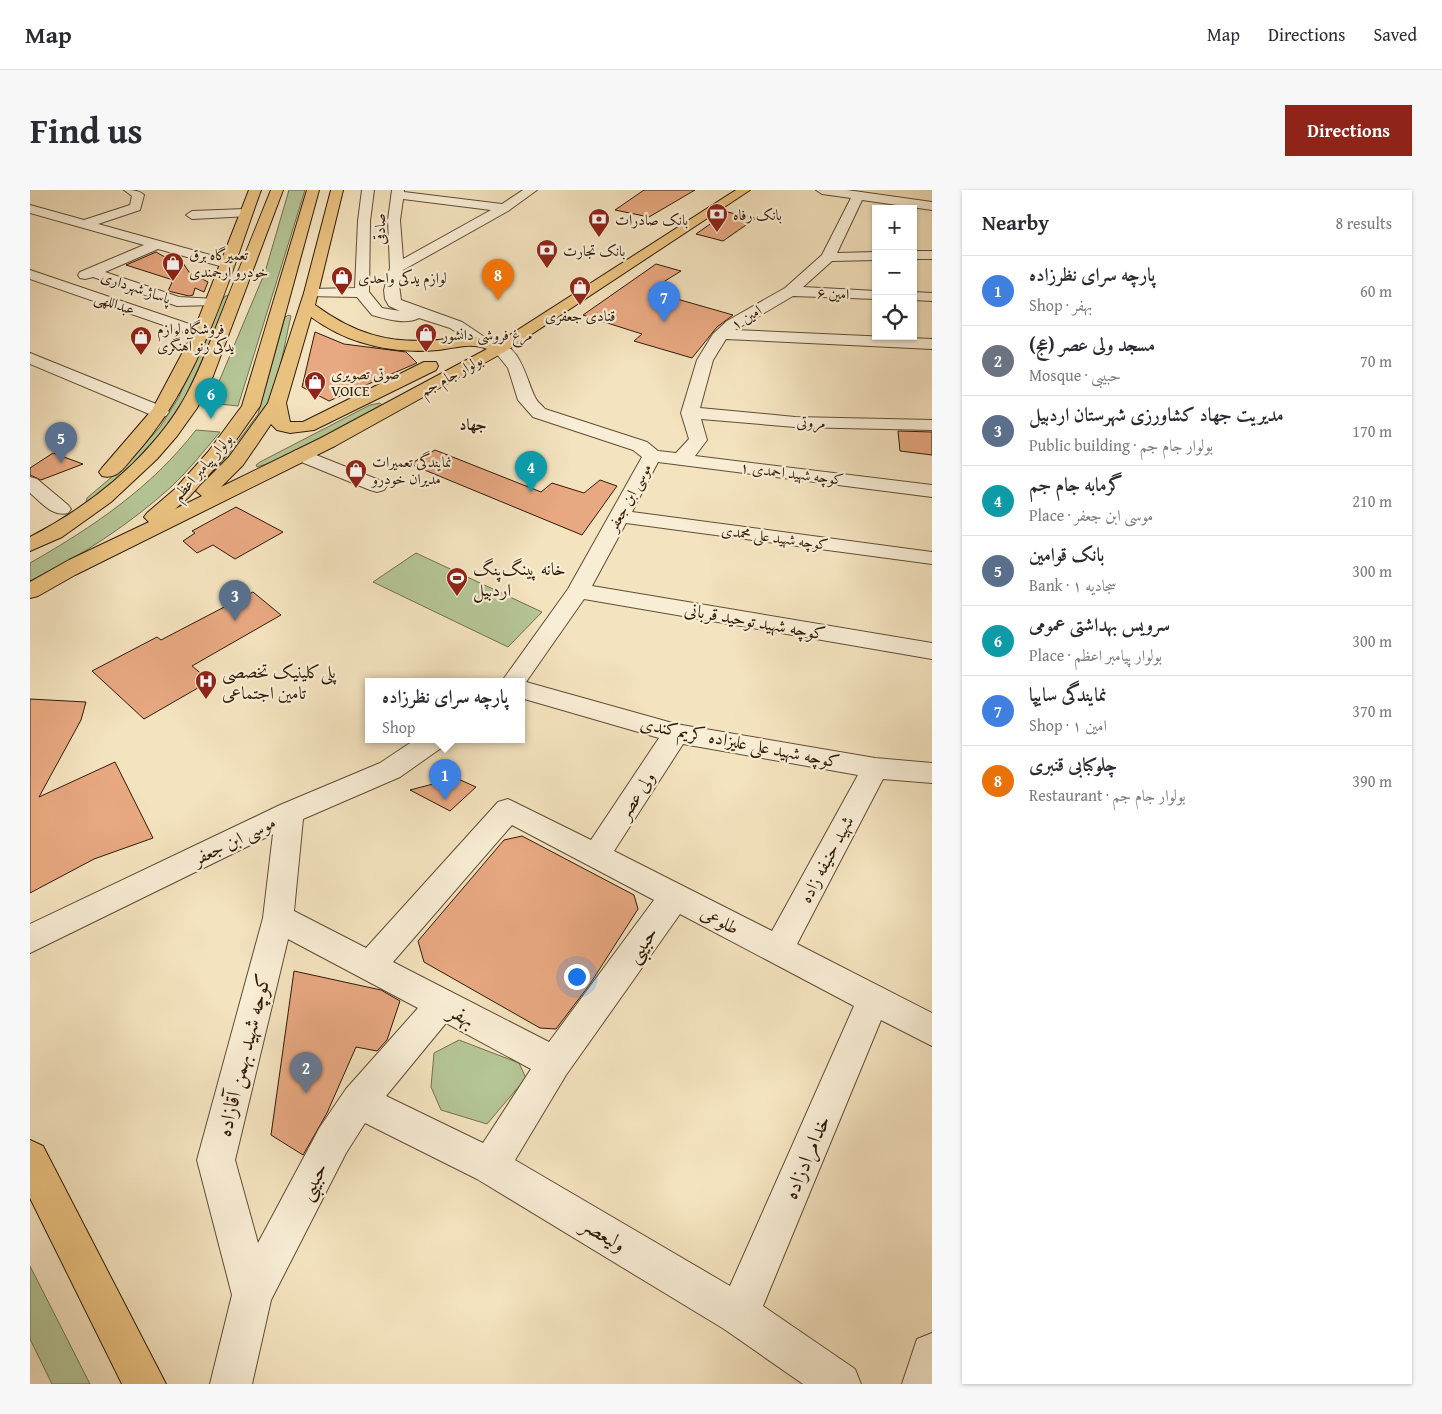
<!DOCTYPE html>
<html lang="en">
<head>
<meta charset="utf-8">
<style>
	:root { --surface:#fff; --page:#f7f7f7; --text:#2b2b33; --muted:#7c7c81; --line:#e1e1e2; --accent:#8f2418 }
	body { margin:0; font-family:"Gentium Book Plus",Amiri,serif; background:var(--page); color:var(--text) }
	.controls { position:absolute; right:15px; top:15px; display:grid; overflow:hidden; border-radius:0px; box-shadow:0 1px 4px #0004 }
	.controls button { width:45px; height:45px; display:grid; place-items:center; padding:0; border:0; border-bottom:1px solid var(--line); background:var(--surface); color:var(--text); font:25px sans-serif }
	.you { position:absolute; left:546px; top:786px; width:18px; height:18px; margin:-12px; border:4px solid #fff; border-radius:50%; background:#1a73e8; box-shadow:0 0 0 8px #1a73e833 }
	.badge { display:grid; place-items:center; width:32px; height:32px; border-radius:50%; background:var(--accent); color:#fff; font-size:16px; font-weight:700 }
	.pin { position:absolute; translate:-50% -41px; filter:drop-shadow(0 1px 2px #0008) }
	.pin::after { content:''; position:absolute; top:26px; width:18px; height:15px; background:inherit; clip-path:polygon(0 0,100% 0,50% 100%) }
	.popup { position:absolute; left:335px; top:488px; width:160px; height:65px; box-sizing:border-box; display:grid; place-content:center; border-radius:0px; background:var(--surface); filter:drop-shadow(0 1px 4px #0005); font-size:16px; white-space:nowrap; color:var(--muted) }
	.popup b { font-size:19px; color:var(--text) }
	.popup::after { content:''; position:absolute; left:50%; top:100%; margin-left:-10px; border:10px solid transparent; border-top-color:var(--surface) }
	.list { margin:0; padding:0; list-style:none }
	h2 { display:flex; justify-content:space-between; align-items:center; height:65px; margin:0; padding:0 20px; font-size:21px }
	h2 small { font-size:16px; font-weight:400; color:var(--muted) }
	.list li { display:grid; grid-template-columns:32px 1fr auto; gap:15px; align-items:center; box-sizing:border-box; height:70px; padding:0 20px; border-top:1px solid var(--line) }
	.list b { display:block; font-size:19px; white-space:nowrap }
	.list p { margin:0; font-size:16px; white-space:nowrap; color:var(--muted) }
	.list em { font-size:16px; font-style:normal; color:var(--muted) }
	.icon { flex:none; width:28px; height:28px; fill:none; stroke:currentColor; stroke-width:2; stroke-linecap:round; stroke-linejoin:round }
	.map { position:relative; flex:none; width:902px; height:1194px; overflow:hidden; border-radius:0px }
	header { display:flex; align-items:center; gap:30px; box-sizing:border-box; height:70px; padding:0 25px; background:var(--surface); border-bottom:1px solid var(--line) }
	header strong { font-size:24px }
	nav { display:flex; gap:28px; margin-inline-start:auto; font-size:18px }
	.intro { display:flex; align-items:center; justify-content:space-between; box-sizing:border-box; height:120px; padding:0 30px }
	h1 { margin:0; font-size:35px }
	.button { padding:12px 22px; border-radius:0px; background:var(--accent); color:#fff; font-size:18px; font-weight:700 }
	main { display:flex; gap:30px; padding:0 30px }
	aside { flex:1; background:var(--surface); border-radius:0px; box-shadow:0 1px 4px #0004 }
	.map>svg:first-child { display:block }
	.green { fill:#b5c596; stroke:#72704e }
	.building { fill:#e8a881; stroke:#301b06 }
	.lines { fill:none; stroke-linecap:round; stroke-linejoin:round }
	.minor-casing { stroke:#614d34; stroke-width:2 }
	.major-casing { stroke:#301b06; stroke-width:2 }
	.minor { fill:#f8edd5; fill-rule:evenodd }
	.major { fill:#eac280; fill-rule:evenodd }
	.labels { text-anchor:middle; dominant-baseline:central; stroke-width:4.5; stroke-linejoin:round; paint-order:stroke }
	.far-poi-label { font-size:15px; fill:#301b06; stroke:#f8edd5; text-anchor:start }
	.far-street-label { font-size:15px; fill:#301b06; stroke:#f8edd5 }
	.far-neighbourhood-label { font-size:16px; font-weight:bold; fill:#301b06; stroke:#f8edd5 }
	.poi-label { font-size:18px; fill:#301b06; stroke:#f8edd5; text-anchor:start }
	.street-label { font-size:18px; fill:#301b06; stroke:#f8edd5 }
	.near-street-label { font-size:21px; fill:#301b06; stroke:#f8edd5 }
</style>
</head>
<body>
<header>
<strong>Map</strong>
<nav><a>Map</a><a>Directions</a><a>Saved</a></nav>
</header>
<div class="intro"><h1>Find us</h1><a class="button">Directions</a></div>
<main>
<div class="map">
<svg width="902" height="1194" viewBox="0 0 902 1194">
	<rect width="100%" height="100%" fill="#f4e3bf"/>
	<filter id="stains"><feTurbulence type="fractalNoise" baseFrequency=".004" numOctaves="4"/><feColorMatrix values="0 0 0 0 .2 0 0 0 0 .09 0 0 0 0 .02 0 0 0 .5 -.17"/></filter>
	<radialGradient id="worn" r=".72"><stop offset=".6" stop-color="#630" stop-opacity="0"/><stop offset="1" stop-color="#630" stop-opacity=".3"/></radialGradient>
	<g class="green">
		<path d="M 259,0 L 275,0 L 208,216 L 180,213 L 235,82 Z"/>
		<path d="M 198,105 L 201,107 L 155,207 L 136,237 L 102,274 L 62,310 L 56,312 L 57,308 L 97,274 L 130,237 L 149,207 L 160,180 L 194,107 Z"/>
		<path d="M 259,125 L 261,126 C 254,156 248,197 234,224 C 220,252 192,274 171,297 L 171,294 L 198,265 L 228,224 L 255,127 Z"/>
		<path d="M 350,213 L 353,216 L 346,221 L 239,273 L 227,277 L 226,275 L 230,272 L 340,215 Z"/>
		<path d="M 166,240 L 190,242 C 174,261 159,280 141,297 C 100,334 50,367 0,391 L 0,373 C 63,337 121,298 166,240 Z"/>
		<path d="M 386,363 L 512,422 L 478,457 L 343,392 Z"/>
		<path d="M 429,850 L 489,873 L 496,888 L 457,934 L 411,920 L 401,897 L 404,863 Z"/>
		<path d="M 0,1076 L 60,1194 L 22,1194 L 0,1149 Z"/>
	</g>
	<g class="building">
		<path d="M 614,0 L 665,0 L 619,27 L 585,20 Z"/>
		<path d="M 697,22 L 726,28 L 693,51 L 666,44 Z"/>
		<path d="M 126,62 L 149,75 L 151,70 L 159,82 L 178,92 L 174,102 L 165,98 L 163,105 L 159,106 L 138,101 L 143,90 L 96,75 Z"/>
		<path d="M 626,74 L 651,81 L 619,101 L 703,125 L 687,137 L 662,168 L 604,151 L 612,144 L 571,131 L 567,133 L 565,129 L 553,125 Z"/>
		<path d="M 285,142 L 314,154 L 376,162 L 387,173 L 299,211 L 272,197 Z"/>
		<path d="M 868,241 L 902,242 L 902,265 L 870,261 Z"/>
		<path d="M 405,260 L 511,302 L 522,293 L 554,303 L 570,290 L 587,296 L 552,345 L 380,274 Z"/>
		<path d="M 23,263 L 53,274 L 11,290 L 0,285 L 0,278 Z"/>
		<path d="M 206,317 L 253,342 L 205,369 L 183,355 L 167,363 L 153,351 L 165,343 L 162,341 Z"/>
		<path d="M 223,402 L 251,425 L 162,476 L 180,491 L 114,529 L 62,481 L 127,447 L 131,450 Z"/>
		<path d="M 0,509 L 56,512 L 51,530 L 9,607 L 85,572 L 123,648 L 64,669 L 0,703 Z"/>
		<path d="M 426,588 L 446,597 L 420,621 L 380,600 Z"/>
		<path d="M 492,646 L 604,705 L 608,719 L 560,794 L 526,839 L 510,838 L 394,772 L 388,751 L 474,650 Z"/>
		<path d="M 264,781 L 351,800 L 370,811 L 357,850 L 347,861 L 326,857 L 297,923 L 273,965 L 241,945 Z"/>
	</g>
	<g class="lines">
		<g class="minor-casing">
			<g id="minor">
				<path d="M 94,0 C 101,0 109,0 114,5 L 110,20 L 68,34 L 202,71 L 204,74 L 197,78 L 128,59 L 75,82 L 149,107 L 186,109 L 189,112 L 186,115 L 147,116 L 63,87 L 55,89 L 50,88 L 48,85 L 50,82 L 114,55 L 0,23 L 0,15 L 54,30 L 100,15 L 102,6 Z"/>
				<path d="M 332,0 L 344,0 L 340,31 L 339,102 L 352,118 L 370,121 L 359,116 L 355,109 L 354,100 L 360,78 L 358,30 L 362,0 L 374,0 L 374,2 L 472,14 L 493,0 L 507,0 L 478,21 L 373,80 L 369,95 L 371,110 L 432,132 L 456,148 L 458,151 L 456,154 L 444,154 L 420,138 L 389,128 C 376,135 356,129 342,125 L 327,107 L 276,106 L 274,103 L 276,100 L 281,99 L 325,98 L 328,31 ZM 373,9 L 461,20 L 373,69 L 370,30 Z"/>
				<path d="M 786,0 L 817,0 L 902,12 L 902,20 L 832,10 L 807,63 L 846,62 L 846,70 L 802,71 L 773,97 L 846,101 L 846,109 L 763,106 L 705,140 L 902,149 L 902,159 L 696,149 L 683,170 L 670,218 L 765,227 L 902,230 L 902,240 L 765,237 L 671,229 L 677,250 L 665,266 L 902,295 L 902,307 L 628,272 L 602,322 L 902,362 L 902,374 L 596,333 L 562,396 L 902,453 L 902,469 L 554,409 L 496,492 L 646,534 L 845,568 L 902,573 L 902,593 L 853,589 L 767,754 L 902,823 L 902,856 L 851,830 L 733,1116 L 825,1179 L 831,1194 L 773,1194 L 694,1139 L 447,989 L 335,933 L 316,963 L 241,1110 L 222,1194 L 180,1194 L 202,1105 L 167,970 L 233,728 L 243,644 L 0,763 L 0,734 L 250,615 L 350,573 L 386,549 L 418,549 L 414,556 L 370,587 L 273,629 L 264,721 L 336,758 L 468,612 L 478,609 L 561,650 L 629,548 L 491,508 L 491,491 L 472,491 L 538,399 L 612,267 L 603,260 L 503,227 L 488,210 L 478,178 L 462,158 L 464,155 C 489,148 497,192 505,207 C 507,212 512,215 515,219 L 617,252 L 628,261 L 646,263 L 659,249 L 651,223 L 667,170 L 683,144 L 697,131 L 755,98 L 792,65 L 821,8 L 792,4 ZM 653,554 L 828,585 L 742,741 L 584,661 ZM 482,635 L 624,710 L 519,852 L 363,772 ZM 650,724 L 824,816 L 700,1096 L 485,970 L 536,885 ZM 258,749 L 388,818 L 316,899 L 290,937 L 228,1053 L 205,970 ZM 416,833 L 501,879 L 453,953 L 356,906 Z"/>
				<path d="M 215,19 L 221,23 L 220,26 L 162,29 L 156,25 L 162,21 Z"/>
				<rect x="883" y="61" width="19" height="8"/>
				<path d="M 0,80 L 177,140 L 179,143 L 177,146 L 165,146 L 0,89 Z"/>
				<path d="M 883,102 L 902,103 L 902,111 L 883,110 Z"/>
				<path d="M 0,163 L 136,218 L 139,222 L 136,226 L 130,227 L 124,226 L 0,174 Z"/>
				<path d="M 271,259 L 354,292 L 357,296 L 354,300 L 347,302 L 340,300 L 264,269 L 262,265 L 264,261 Z"/>
				<path d="M 0,287 L 7,289 L 38,315 L 41,319 L 38,323 C 22,327 12,313 0,303 Z"/>
				<path d="M 902,1143 L 902,1194 L 872,1194 L 887,1149 Z"/>
			</g>
		</g>
		<g class="major-casing">
			<g id="major">
				<path d="M 219,0 L 231,0 C 198,91 171,192 104,266 C 95,276 88,290 72,286 L 69,282 L 72,278 L 122,220 L 163,143 Z"/>
				<path d="M 241,0 L 253,0 L 183,186 L 167,218 L 147,246 L 127,269 L 81,312 L 32,347 L 0,361 L 0,347 C 58,317 115,272 150,216 C 167,188 178,157 190,127 C 207,84 224,42 241,0 Z"/>
				<path d="M 277,0 L 289,0 L 230,216 L 192,270 L 159,307 L 145,319 L 172,306 L 166,301 L 169,297 L 199,267 L 238,213 L 274,103 L 301,0 L 313,0 L 285,115 C 325,144 358,154 408,150 C 430,148 447,143 469,152 L 706,0 L 720,0 L 476,161 L 305,256 L 45,385 L 8,406 L 0,408 L 0,392 L 39,370 L 119,332 L 114,327 L 117,323 L 145,299 L 178,262 L 212,216 ZM 281,127 C 318,154 362,164 408,160 C 425,158 441,152 457,159 L 291,248 L 191,297 L 213,275 L 241,234 L 247,240 L 260,243 L 284,240 L 406,180 L 408,176 L 406,172 L 394,172 L 273,232 L 260,232 L 256,213 Z"/>
				<path d="M 0,950 L 13,956 L 136,1194 L 92,1194 L 0,1008 Z"/>
			</g>
		</g>
		<use href="#minor" class="minor"/>
		<use href="#major" class="major"/>
	</g>
	<defs>
		<g id="bank-pin" transform="scale(1.125)"><path d="M0 17L-7.5 6A9.5 9.5 0 1 1 7.5 6Z" fill="#8f2418" stroke="#f8edd5"/><path d="M-6-4H6V4H-6ZM0-2.3a2.3 2.3 0 1 0 0 4.6a2.3 2.3 0 1 0 0-4.6Z" fill="#fff"/></g>
		<g id="shop-pin" transform="scale(1.125)"><path d="M0 17L-7.5 6A9.5 9.5 0 1 1 7.5 6Z" fill="#8f2418" stroke="#f8edd5"/><path d="M-5-2.5h2.3a2.7 3.5 0 0 1 5.4 0H5L5.5 6h-11ZM-1.5-2.5h3a1.5 2.3 0 0 0-3 0Z" fill="#fff"/></g>
		<g id="stadium-pin" transform="scale(1.125)"><path d="M0 17L-7.5 6A9.5 9.5 0 1 1 7.5 6Z" fill="#8f2418" stroke="#f8edd5"/><path d="M0-5a6.5 5 0 1 0 0 10a6.5 5 0 1 0 0-10ZM-3.5-1.8h7v3.6h-7Z" fill="#fff"/></g>
		<g id="hospital-pin" transform="scale(1.125)"><path d="M0 17L-7.5 6A9.5 9.5 0 1 1 7.5 6Z" fill="#8f2418" stroke="#f8edd5"/><path d="M-5-5h3v3.5h4V-5h3V5h-3V1.5h-4V5h-3Z" fill="#fff"/></g>
	</defs>
	<g fill-rule="evenodd">
		<use href="#bank-pin" x="687" y="24"/>
		<use href="#bank-pin" x="569" y="29"/>
		<use href="#bank-pin" x="517" y="60"/>
		<use href="#shop-pin" x="143" y="73"/>
		<use href="#shop-pin" x="312" y="87"/>
		<use href="#shop-pin" x="550" y="97"/>
		<use href="#shop-pin" x="396" y="144"/>
		<use href="#shop-pin" x="111" y="147"/>
		<use href="#shop-pin" x="285" y="192"/>
		<use href="#shop-pin" x="326" y="280"/>
		<use href="#stadium-pin" x="427" y="388"/>
		<use href="#hospital-pin" x="176" y="491"/>
	</g>
	<g class="labels">
		<g class="far-poi-label">
			<text x="703" y="24">بانک رفاه</text>
			<text x="585" y="29">بانک صادرات</text>
			<text x="533" y="60">بانک تجارت</text>
			<text x="159" y="64">تعمیرگاه برق<tspan x="159" dy="17">خودرو ارجمندی</tspan></text>
			<text x="328" y="87">لوازم یدکی واحدی</text>
			<text x="550" y="125" text-anchor="middle">قنادی جعفری</text>
			<text x="127" y="138">فروشگاه لوازم<tspan x="127" dy="17">یدکی رنو آهنگری</tspan></text>
			<text x="412" y="144">مرغ فروشی دانشور</text>
			<text x="301" y="183">صوتی تصویری<tspan x="301" dy="17">VOICE</tspan></text>
			<text x="342" y="271">نمایندگی تعمیرات<tspan x="342" dy="17">مدیران خودرو</tspan></text>
		</g>
		<g class="far-street-label">
			<text transform="translate(349 39) rotate(-90)">صادقی</text>
			<text transform="translate(106 97) rotate(19)">پاساژ شهرداری</text>
			<text transform="translate(803 103) rotate(3)">امین ۶</text>
			<text transform="translate(85 113) rotate(19)">عبداللهی</text>
			<text transform="translate(716 127) rotate(-32)">امین ۱</text>
			<text transform="translate(421 185) rotate(-29)">بولوار جام جم</text>
			<text transform="translate(781 232) rotate(2)">مروتی</text>
			<text transform="translate(172 277) rotate(-49)">بولوار پیامبر اعظم</text>
			<text transform="translate(762 283) rotate(7)">کوچه شهید احمدی ۱</text>
			<text transform="translate(599 307) rotate(-61)">موسی ابن جعفر</text>
			<text transform="translate(745 347) rotate(8)">کوچه شهید علی محمدی</text>
		</g>
		<g class="far-neighbourhood-label">
			<text x="443" y="234">جهاد</text>
		</g>
		<g class="poi-label">
			<text x="443" y="378">خانه پینگ‌پنگ<tspan x="443" dy="21">اردبیل</tspan></text>
			<text x="192" y="481">پلی‌کلینیک تخصصی<tspan x="192" dy="21">تامین اجتماعی</tspan></text>
		</g>
		<g class="street-label">
			<text transform="translate(725 431) rotate(10)">کوچه شهید توحید قربانی</text>
			<text transform="translate(710 552) rotate(11)">کوچه شهید علی علیزاده کریم‌کندی</text>
			<text transform="translate(606 605) rotate(-57)">ولی عصر</text>
			<text transform="translate(204 650) rotate(-26)">موسی ابن جعفر</text>
			<text transform="translate(796 669) rotate(-62)">شهید حنیفه زاده</text>
			<text transform="translate(690 730) rotate(27)">طلوعی</text>
		</g>
		<g class="near-street-label">
			<text transform="translate(611 754) rotate(-54)">حبیبی</text>
			<text transform="translate(432 825) rotate(28)">بهفر</text>
			<text transform="translate(213 865) rotate(-76)">کوچه شهید بهمن آقازاده</text>
			<text transform="translate(776 967) rotate(-67)">خدامرادزاده</text>
			<text transform="translate(282 991) rotate(-62)">حبیبی</text>
			<text transform="translate(574 1044) rotate(31)">ولیعصر</text>
		</g>
	</g>
	<rect width="100%" height="100%" filter="url(#stains)"/>
	<rect width="100%" height="100%" fill="url(#worn)"/>
</svg>
<div class="controls">
<button>+</button>
<button>−</button>
<button><svg class="icon" aria-label="locate" viewBox="0 0 24 24"><circle cx="12" cy="12" r="6"/><path d="M12 2v4M12 18v4M2 12h4M18 12h4"/></svg></button>
</div>
<div class="you"></div>
<div class="pin badge" style="left:415px;top:610px;background:#3f7fe0">1</div>
<div class="popup"><b>پارچه‌ سرای نظرزاده</b>Shop</div>
<div class="pin badge" style="left:276px;top:903px;background:#6b7280">2</div>
<div class="pin badge" style="left:205px;top:431px;background:#5c6f8a">3</div>
<div class="pin badge" style="left:501px;top:302px;background:#0f9aa8">4</div>
<div class="pin badge" style="left:31px;top:273px;background:#5c6f8a">5</div>
<div class="pin badge" style="left:181px;top:229px;background:#0f9aa8">6</div>
<div class="pin badge" style="left:634px;top:132px;background:#3f7fe0">7</div>
<div class="pin badge" style="left:468px;top:110px;background:#e8710a">8</div>
</div>
<aside>
<h2>Nearby<small>8 results</small></h2>
<ul class="list">
<li><span class="badge" style="background:#3f7fe0">1</span><div><b>پارچه‌ سرای نظرزاده</b><p>Shop · بهفر</p></div><em>60 m</em></li>
<li><span class="badge" style="background:#6b7280">2</span><div><b>مسجد ولی عصر (عج)</b><p>Mosque · حبیبی</p></div><em>70 m</em></li>
<li><span class="badge" style="background:#5c6f8a">3</span><div><b>مدیریت جهاد کشاورزی شهرستان اردبیل</b><p>Public building · بولوار جام جم</p></div><em>170 m</em></li>
<li><span class="badge" style="background:#0f9aa8">4</span><div><b>گرمابه جام جم</b><p>Place · موسی ابن جعفر</p></div><em>210 m</em></li>
<li><span class="badge" style="background:#5c6f8a">5</span><div><b>بانک قوامین</b><p>Bank · سجادیه ۱</p></div><em>300 m</em></li>
<li><span class="badge" style="background:#0f9aa8">6</span><div><b>سرویس بهداشتی عمومی</b><p>Place · بولوار پیامبر اعظم</p></div><em>300 m</em></li>
<li><span class="badge" style="background:#3f7fe0">7</span><div><b>نمایندگی سایپا</b><p>Shop · امین ۱</p></div><em>370 m</em></li>
<li><span class="badge" style="background:#e8710a">8</span><div><b>چلوکبابی قنبری</b><p>Restaurant · بولوار جام جم</p></div><em>390 m</em></li>
</ul>
</aside>
</main>
</body>
</html>
